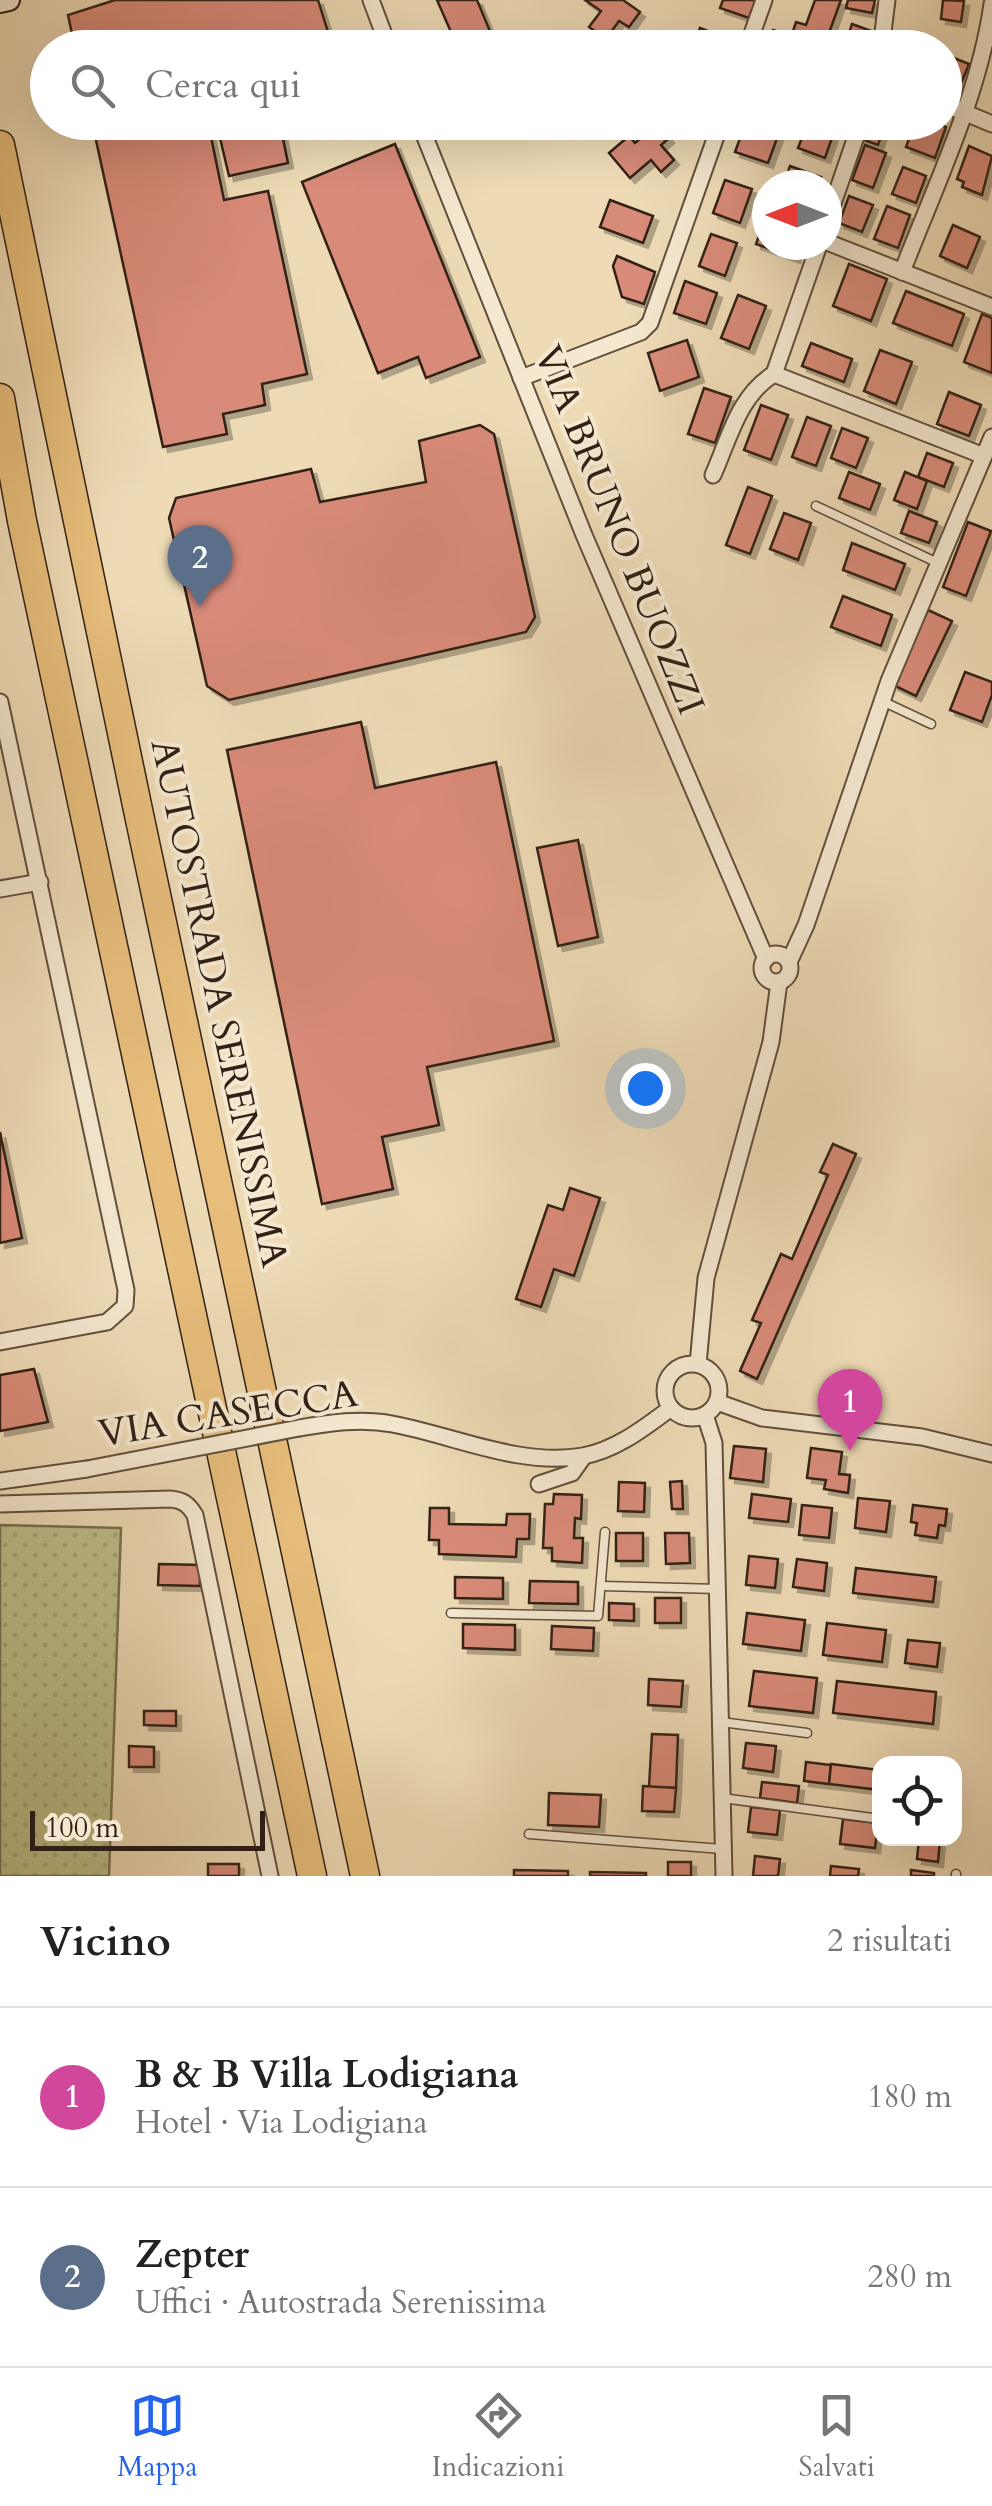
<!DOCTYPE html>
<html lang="it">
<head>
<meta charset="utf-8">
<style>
	:root { --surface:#fff; --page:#f6f6f6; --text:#222; --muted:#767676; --line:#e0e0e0; --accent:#2563eb }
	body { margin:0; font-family:Cardo,serif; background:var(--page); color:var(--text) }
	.controls { position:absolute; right:30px; bottom:30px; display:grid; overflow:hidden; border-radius:20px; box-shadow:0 10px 40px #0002 }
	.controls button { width:90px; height:90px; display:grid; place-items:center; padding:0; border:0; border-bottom:2px solid var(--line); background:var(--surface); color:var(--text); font:50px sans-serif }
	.compass { position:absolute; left:752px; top:170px; width:90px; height:90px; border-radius:50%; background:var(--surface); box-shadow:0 10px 40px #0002; rotate:270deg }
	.scale { position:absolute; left:30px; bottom:25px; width:235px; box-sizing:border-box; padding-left:10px; border:5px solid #322015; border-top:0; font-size:28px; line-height:35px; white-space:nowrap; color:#322015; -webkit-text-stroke:8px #f4e8d0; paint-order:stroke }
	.you { position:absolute; left:645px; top:1088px; width:35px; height:35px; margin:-25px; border:8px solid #fff; border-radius:50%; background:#1a73e8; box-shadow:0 0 0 15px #1a73e833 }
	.badge { display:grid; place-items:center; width:65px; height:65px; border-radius:50%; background:var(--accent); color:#fff; font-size:32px; font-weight:700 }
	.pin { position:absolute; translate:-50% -82px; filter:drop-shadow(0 2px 5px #0008) }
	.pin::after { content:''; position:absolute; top:52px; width:35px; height:30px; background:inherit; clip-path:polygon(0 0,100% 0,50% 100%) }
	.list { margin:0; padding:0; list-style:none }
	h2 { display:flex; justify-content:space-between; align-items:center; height:130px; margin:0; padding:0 40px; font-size:42px }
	h2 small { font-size:32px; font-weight:400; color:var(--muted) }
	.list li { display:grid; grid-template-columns:65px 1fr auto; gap:30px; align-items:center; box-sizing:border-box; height:180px; padding:0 40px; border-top:2px solid var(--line) }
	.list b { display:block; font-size:38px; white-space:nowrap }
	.list p { margin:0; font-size:32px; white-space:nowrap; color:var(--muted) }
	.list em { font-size:32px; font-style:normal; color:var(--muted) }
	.icon { flex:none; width:55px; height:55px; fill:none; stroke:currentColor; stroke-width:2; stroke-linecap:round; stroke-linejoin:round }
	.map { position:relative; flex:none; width:992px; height:1876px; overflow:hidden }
	.search { position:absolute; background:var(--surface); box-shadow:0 10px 40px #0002; left:30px; right:30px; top:30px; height:110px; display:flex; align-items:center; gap:25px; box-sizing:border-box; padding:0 35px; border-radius:55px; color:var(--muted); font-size:38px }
	.sheet { height:490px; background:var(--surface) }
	nav { display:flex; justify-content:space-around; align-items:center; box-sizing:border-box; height:140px; border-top:2px solid var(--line); background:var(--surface); font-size:28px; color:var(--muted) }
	nav a { display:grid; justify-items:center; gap:5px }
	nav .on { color:var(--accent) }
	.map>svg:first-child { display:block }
	.grass { fill:url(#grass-dots); stroke:#787050; stroke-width:2.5 }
	.building { fill:#d98b79; stroke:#322015; stroke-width:2.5; filter:url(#shadow) }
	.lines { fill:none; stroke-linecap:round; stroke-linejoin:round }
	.lane-casing { stroke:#614f3d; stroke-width:11 }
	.street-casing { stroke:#614f3d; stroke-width:19 }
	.secondary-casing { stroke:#322015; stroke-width:24 }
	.highway-casing { stroke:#322015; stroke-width:31 }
	.lane { stroke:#f4e8d0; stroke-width:8 }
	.street { stroke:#f4e8d0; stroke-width:15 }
	.secondary { stroke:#f4e8d0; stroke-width:20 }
	.highway { stroke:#e7be7b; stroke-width:28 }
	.street-bridge-casing { stroke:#614f3d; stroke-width:19; stroke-linecap:butt }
	.street-bridge { stroke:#f4e8d0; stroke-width:15 }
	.labels { text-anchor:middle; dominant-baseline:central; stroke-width:8; stroke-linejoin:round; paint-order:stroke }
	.street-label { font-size:38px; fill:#322015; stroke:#f4e8d0 }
</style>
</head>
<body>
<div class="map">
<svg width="992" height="1876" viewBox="0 0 992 1876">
	<defs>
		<pattern id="grass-dots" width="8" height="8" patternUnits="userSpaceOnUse" patternTransform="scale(2.5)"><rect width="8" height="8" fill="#bdbf8b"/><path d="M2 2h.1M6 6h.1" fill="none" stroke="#a3a477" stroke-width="1.8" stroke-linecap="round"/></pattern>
		<filter id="shadow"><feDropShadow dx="5" dy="5" stdDeviation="0" flood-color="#0004"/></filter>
	</defs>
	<rect width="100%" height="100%" fill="#eedbb6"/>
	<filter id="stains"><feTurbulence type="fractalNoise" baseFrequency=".002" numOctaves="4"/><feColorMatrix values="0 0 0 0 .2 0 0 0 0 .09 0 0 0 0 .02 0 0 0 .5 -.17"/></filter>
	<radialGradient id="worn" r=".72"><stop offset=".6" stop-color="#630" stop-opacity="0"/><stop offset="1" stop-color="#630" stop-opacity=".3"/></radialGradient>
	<path class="grass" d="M 0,1525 L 121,1528 L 109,1876 L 0,1876 Z"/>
	<g class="building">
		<path d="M 115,0 L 318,0 L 333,48 L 75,48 L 68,15 Z"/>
		<path d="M 437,0 L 477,0 L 497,48 L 458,48 Z"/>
		<path d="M 585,0 L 623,0 L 640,12 L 629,27 L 619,21 L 606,39 L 589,27 L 601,11 Z"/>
		<path d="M 723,0 L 756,0 L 749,18 L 720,8 Z"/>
		<path d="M 815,0 L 841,0 L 825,44 L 793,31 L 796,22 L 806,25 Z"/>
		<path d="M 848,0 L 875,0 L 872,13 L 846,8 Z"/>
		<path d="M 943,0 L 964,1 L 961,22 L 941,19 Z"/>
		<path d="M 852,24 L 877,33 L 872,48 L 844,48 Z"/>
		<path d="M 700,28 L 731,40 L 728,48 L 693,48 Z"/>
		<path d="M 773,30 L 808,43 L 807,48 L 767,48 Z"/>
		<path d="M 944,54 L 969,64 L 958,91 L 944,86 Z"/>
		<path d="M 92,122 L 208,122 L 224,200 L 268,191 L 307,374 L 262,384 L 265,405 L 223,414 L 227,434 L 163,447 Z"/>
		<path d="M 746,122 L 783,122 L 768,163 L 735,152 Z"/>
		<path d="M 808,122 L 835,129 L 825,158 L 798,148 Z"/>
		<path d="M 865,122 L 886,122 L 878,145 L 859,138 Z"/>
		<path d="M 915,122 L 934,122 L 946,127 L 935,158 L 906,147 Z"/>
		<path d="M 280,124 L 288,163 L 229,176 L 220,138 Z"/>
		<path d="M 657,124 L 669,138 L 661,145 L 674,160 L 661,172 L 651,160 L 630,178 L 609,153 L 629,136 L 635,143 Z"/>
		<path d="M 395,144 L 480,357 L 426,378 L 418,357 L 378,373 L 302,182 Z"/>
		<path d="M 865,145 L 886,153 L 873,188 L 852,180 Z"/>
		<path d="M 969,146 L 992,156 L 982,195 L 962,187 L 964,182 L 957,179 Z"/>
		<path d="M 790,166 L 821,177 L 818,185 L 783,185 Z"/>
		<path d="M 903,167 L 926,176 L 916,203 L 892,194 Z"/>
		<path d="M 725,180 L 752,189 L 740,223 L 713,213 Z"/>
		<path d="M 849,196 L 873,205 L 862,232 L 839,223 Z"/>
		<path d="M 610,200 L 653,216 L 643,243 L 600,227 Z"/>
		<path d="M 887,206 L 910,215 L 898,248 L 874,239 Z"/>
		<path d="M 766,216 L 767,245 L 799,245 L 795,258 L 756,244 Z"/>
		<path d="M 953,225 L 980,237 L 967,268 L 940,256 Z"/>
		<path d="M 711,234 L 737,243 L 725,276 L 699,266 Z"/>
		<path d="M 617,256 L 655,272 L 644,304 L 622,297 L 613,266 Z"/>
		<path d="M 849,264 L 887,279 L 871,321 L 833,306 Z"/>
		<path d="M 685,281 L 717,293 L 706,324 L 674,313 Z"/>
		<path d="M 906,291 L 964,314 L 952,346 L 893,323 Z"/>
		<path d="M 738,295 L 766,306 L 749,349 L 721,338 Z"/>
		<path d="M 982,314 L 992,318 L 992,373 L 964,362 Z"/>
		<path d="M 687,340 L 699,377 L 660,391 L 648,353 Z"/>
		<path d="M 811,343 L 852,359 L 844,382 L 802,366 Z"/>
		<path d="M 880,350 L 912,362 L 896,404 L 864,391 Z"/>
		<path d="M 704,388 L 731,397 L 715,443 L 688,434 Z"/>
		<path d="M 949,392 L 981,405 L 969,436 L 937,424 Z"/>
		<path d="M 761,405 L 788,415 L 771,460 L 744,450 Z"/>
		<path d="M 807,417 L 831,426 L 816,466 L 792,457 Z"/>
		<path d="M 480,425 L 494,434 L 535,617 L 526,632 L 229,700 L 207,686 L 169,518 L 176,498 L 311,469 L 320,502 L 426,482 L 419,441 Z"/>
		<path d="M 842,428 L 868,438 L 856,468 L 831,458 Z"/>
		<path d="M 927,453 L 953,463 L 944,487 L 918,477 Z"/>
		<path d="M 849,472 L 880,484 L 870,510 L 839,498 Z"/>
		<path d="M 905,472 L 927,481 L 917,509 L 894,500 Z"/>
		<path d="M 748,487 L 772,496 L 750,554 L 726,545 Z"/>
		<path d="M 909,511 L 937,522 L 929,543 L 901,533 Z"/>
		<path d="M 784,513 L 811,523 L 798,560 L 770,549 Z"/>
		<path d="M 968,522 L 991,531 L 966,596 L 943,587 Z"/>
		<path d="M 852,543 L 905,564 L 895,590 L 843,570 Z"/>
		<path d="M 843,596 L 892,615 L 881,646 L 831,627 Z"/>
		<path d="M 928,610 L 952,621 L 916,696 L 893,685 Z"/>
		<path d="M 965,672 L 992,682 L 992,695 L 982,722 L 950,710 Z"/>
		<path d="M 361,722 L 375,788 L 496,762 L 554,1041 L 427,1067 L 439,1125 L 382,1137 L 393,1189 L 322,1204 L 227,750 Z"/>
		<path d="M 578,840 L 598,937 L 558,946 L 537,848 Z"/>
		<path d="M 0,1132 L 22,1238 L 0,1243 Z"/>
		<path d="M 833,1144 L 856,1154 L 757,1379 L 740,1371 L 761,1323 L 752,1320 L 781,1254 L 792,1259 L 828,1175 L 820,1172 Z"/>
		<path d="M 570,1188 L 600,1198 L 574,1276 L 554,1269 L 541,1307 L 516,1299 L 548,1205 L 563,1210 Z"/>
		<path d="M 34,1369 L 48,1422 L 0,1431 L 0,1375 Z"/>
		<path d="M 734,1446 L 766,1449 L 763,1482 L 730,1478 Z"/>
		<path d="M 811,1448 L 842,1452 L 839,1474 L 850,1475 L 848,1493 L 824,1489 L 826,1480 L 807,1478 Z"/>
		<path d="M 682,1481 L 683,1509 L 672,1509 L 670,1482 Z"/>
		<path d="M 619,1482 L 645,1483 L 644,1512 L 618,1511 Z"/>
		<path d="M 554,1494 L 582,1495 L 581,1519 L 575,1518 L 574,1538 L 583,1538 L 582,1563 L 552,1561 L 552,1548 L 543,1548 L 545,1504 L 553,1504 Z"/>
		<path d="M 752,1494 L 791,1499 L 788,1522 L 749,1518 Z"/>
		<path d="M 858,1498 L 890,1501 L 886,1532 L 855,1528 Z"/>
		<path d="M 802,1505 L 832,1508 L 829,1538 L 799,1535 Z"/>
		<path d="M 913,1505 L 947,1509 L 945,1526 L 939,1525 L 937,1538 L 915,1535 L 917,1523 L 911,1522 Z"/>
		<path d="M 430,1508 L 449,1508 L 449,1524 L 506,1525 L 507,1514 L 530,1514 L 529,1539 L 517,1539 L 516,1557 L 439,1554 L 439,1540 L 429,1540 Z"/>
		<rect x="616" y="1533" width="27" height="28"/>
		<path d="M 665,1533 L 689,1533 L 690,1563 L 666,1564 Z"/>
		<path d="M 749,1556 L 778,1559 L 775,1588 L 746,1585 Z"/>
		<path d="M 797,1559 L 827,1563 L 824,1591 L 793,1587 Z"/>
		<path d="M 159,1564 L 200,1565 L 200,1586 L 158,1585 Z"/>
		<path d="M 856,1568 L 936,1577 L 933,1602 L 853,1593 Z"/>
		<path d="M 455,1577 L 503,1578 L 503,1599 L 455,1598 Z"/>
		<path d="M 530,1581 L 578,1582 L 578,1604 L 529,1603 Z"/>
		<rect x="655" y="1598" width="26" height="25"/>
		<path d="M 609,1603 L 634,1604 L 634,1621 L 609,1620 Z"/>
		<path d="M 747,1613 L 805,1620 L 801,1651 L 743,1644 Z"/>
		<path d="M 827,1623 L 886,1630 L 882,1662 L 823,1655 Z"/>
		<path d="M 463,1624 L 515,1625 L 515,1650 L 463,1648 Z"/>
		<path d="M 552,1626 L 594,1628 L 593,1651 L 551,1649 Z"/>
		<path d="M 908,1640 L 940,1643 L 937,1667 L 905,1663 Z"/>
		<path d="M 754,1671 L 817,1678 L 813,1713 L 749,1706 Z"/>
		<path d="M 649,1679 L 683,1681 L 681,1707 L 648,1705 Z"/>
		<path d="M 837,1681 L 936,1692 L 933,1724 L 833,1713 Z"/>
		<path d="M 144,1711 L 176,1711 L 176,1726 L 144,1725 Z"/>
		<path d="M 652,1734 L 678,1735 L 676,1788 L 649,1787 Z"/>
		<path d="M 746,1743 L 776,1746 L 773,1772 L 743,1768 Z"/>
		<path d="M 129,1746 L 154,1747 L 154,1767 L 129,1767 Z"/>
		<path d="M 806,1762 L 831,1765 L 829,1784 L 804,1781 Z"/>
		<path d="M 831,1764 L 880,1770 L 880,1790 L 829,1784 Z"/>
		<path d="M 762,1782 L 799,1786 L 797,1803 L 760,1798 Z"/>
		<path d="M 643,1786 L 676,1788 L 674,1812 L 642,1811 Z"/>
		<path d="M 549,1793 L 601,1795 L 599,1827 L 548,1825 Z"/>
		<path d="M 751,1807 L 780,1810 L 777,1835 L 748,1832 Z"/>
		<path d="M 843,1819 L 878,1823 L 875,1848 L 840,1844 Z"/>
		<path d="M 919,1838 L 940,1839 L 938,1862 L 917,1859 Z"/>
		<path d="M 755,1856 L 780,1859 L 778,1876 L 753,1876 Z"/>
		<rect x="668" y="1862" width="23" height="14"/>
		<rect x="208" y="1864" width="31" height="12"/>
		<path d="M 831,1866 L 859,1869 L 858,1876 L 830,1876 Z"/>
		<path d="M 514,1870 L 568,1871 L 568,1876 L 514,1876 Z"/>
		<path d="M 911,1870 L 934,1873 L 934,1876 L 911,1876 Z"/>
		<path d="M 590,1872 L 646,1873 L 646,1876 L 590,1876 Z"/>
	</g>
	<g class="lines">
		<g class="lane-casing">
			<g id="lane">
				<path d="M 816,506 L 938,563"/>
				<path d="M 882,701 L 931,724"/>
				<path d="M 603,1586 L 718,1589"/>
				<path d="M 451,1613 L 598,1616 L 605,1532"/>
				<path d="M 721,1722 L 807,1733"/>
				<path d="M 722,1798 L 880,1819"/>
				<path d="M 529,1834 L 722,1849"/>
				<path d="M 956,1876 L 956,1874"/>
			</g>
		</g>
		<g class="street-casing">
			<g id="street">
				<path d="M 371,0 L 389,48"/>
				<path d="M 747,48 L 764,0"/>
				<path d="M 881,48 L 887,0"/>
				<path d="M 944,104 L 992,124"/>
				<path d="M 419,122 L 584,535 L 766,959"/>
				<path d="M 827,221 L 861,122"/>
				<path d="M 827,242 L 992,307"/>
				<path d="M 902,272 C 935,186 979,96 992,4"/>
				<path d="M 774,374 L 984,456"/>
				<path d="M 521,378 L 641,332 L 650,323 L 721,122"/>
				<path d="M 713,475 C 729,439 739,395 774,374 L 819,245"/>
				<path d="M 0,702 L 126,1290 L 125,1306 L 107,1322 L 0,1342"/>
				<path d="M 0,889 L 40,882"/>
				<circle cx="776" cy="968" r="14"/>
				<path d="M 789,962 L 806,925 L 889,681 L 992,437"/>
				<circle cx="692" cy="1391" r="27"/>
				<path d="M 698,1364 L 706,1278 L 771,1042 L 779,982"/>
				<path d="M 717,1402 L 762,1418 L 922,1437 L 992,1454"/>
				<path d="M 705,1415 L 714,1443 L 724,1876"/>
				<path d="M 299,1428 C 330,1423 360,1418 392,1424 C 453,1435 519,1467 583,1456 C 616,1450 644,1428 671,1408"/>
				<path d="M 0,1481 L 87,1469"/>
				<path d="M 539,1484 L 572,1473 L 584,1456"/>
				<path d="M 0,1504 L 170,1499 C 183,1500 188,1504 195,1515 L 270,1876"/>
			</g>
		</g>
		<g class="secondary-casing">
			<path id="secondary" d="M 0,2 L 9,0"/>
		</g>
		<g class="highway-casing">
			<g id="highway">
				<path d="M 0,145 C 117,723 243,1299 365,1876"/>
				<path d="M 0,398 L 22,521 L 312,1876"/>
			</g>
		</g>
		<use href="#lane" class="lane"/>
		<use href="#street" class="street"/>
		<use href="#secondary" class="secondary"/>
		<use href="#highway" class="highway"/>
		<g class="street-bridge-casing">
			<path id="street-bridge" d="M 87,1469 L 299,1428"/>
		</g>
		<use href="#street-bridge" class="street-bridge"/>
	</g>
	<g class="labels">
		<g class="street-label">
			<text transform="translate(619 530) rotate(68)">VIA BRUNO BUOZZI</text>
			<text transform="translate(219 1003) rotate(78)">AUTOSTRADA SERENISSIMA</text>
			<text transform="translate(228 1414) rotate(-9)">VIA CASECCA</text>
		</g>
	</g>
	<rect width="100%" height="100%" filter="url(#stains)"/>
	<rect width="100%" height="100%" fill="url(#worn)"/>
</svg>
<div class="controls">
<button><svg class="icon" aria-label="locate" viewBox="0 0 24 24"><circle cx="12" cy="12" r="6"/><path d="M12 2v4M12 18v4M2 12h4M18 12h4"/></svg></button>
</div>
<svg class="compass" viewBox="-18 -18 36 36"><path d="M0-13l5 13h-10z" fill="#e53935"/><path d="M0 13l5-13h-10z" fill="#767676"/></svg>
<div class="scale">100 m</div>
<div class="you"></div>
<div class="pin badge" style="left:850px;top:1451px;background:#d1479c">1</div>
<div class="pin badge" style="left:200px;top:607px;background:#5c6f8a">2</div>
<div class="search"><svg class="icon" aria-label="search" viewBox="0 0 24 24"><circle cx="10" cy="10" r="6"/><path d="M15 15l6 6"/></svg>Cerca qui</div>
</div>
<section class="sheet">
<h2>Vicino<small>2 risultati</small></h2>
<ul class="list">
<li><span class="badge" style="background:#d1479c">1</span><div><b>B &amp; B Villa Lodigiana</b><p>Hotel · Via Lodigiana</p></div><em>180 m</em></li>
<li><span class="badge" style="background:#5c6f8a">2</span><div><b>Zepter</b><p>Uffici · Autostrada Serenissima</p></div><em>280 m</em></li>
</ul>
</section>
<nav>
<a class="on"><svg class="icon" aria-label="map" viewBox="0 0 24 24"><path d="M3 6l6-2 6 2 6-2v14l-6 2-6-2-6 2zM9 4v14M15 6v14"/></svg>Mappa</a>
<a><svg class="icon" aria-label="directions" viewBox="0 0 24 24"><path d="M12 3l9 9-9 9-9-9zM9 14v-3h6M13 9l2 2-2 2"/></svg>Indicazioni</a>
<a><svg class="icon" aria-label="saved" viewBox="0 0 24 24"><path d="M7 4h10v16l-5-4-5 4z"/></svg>Salvati</a>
</nav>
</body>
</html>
